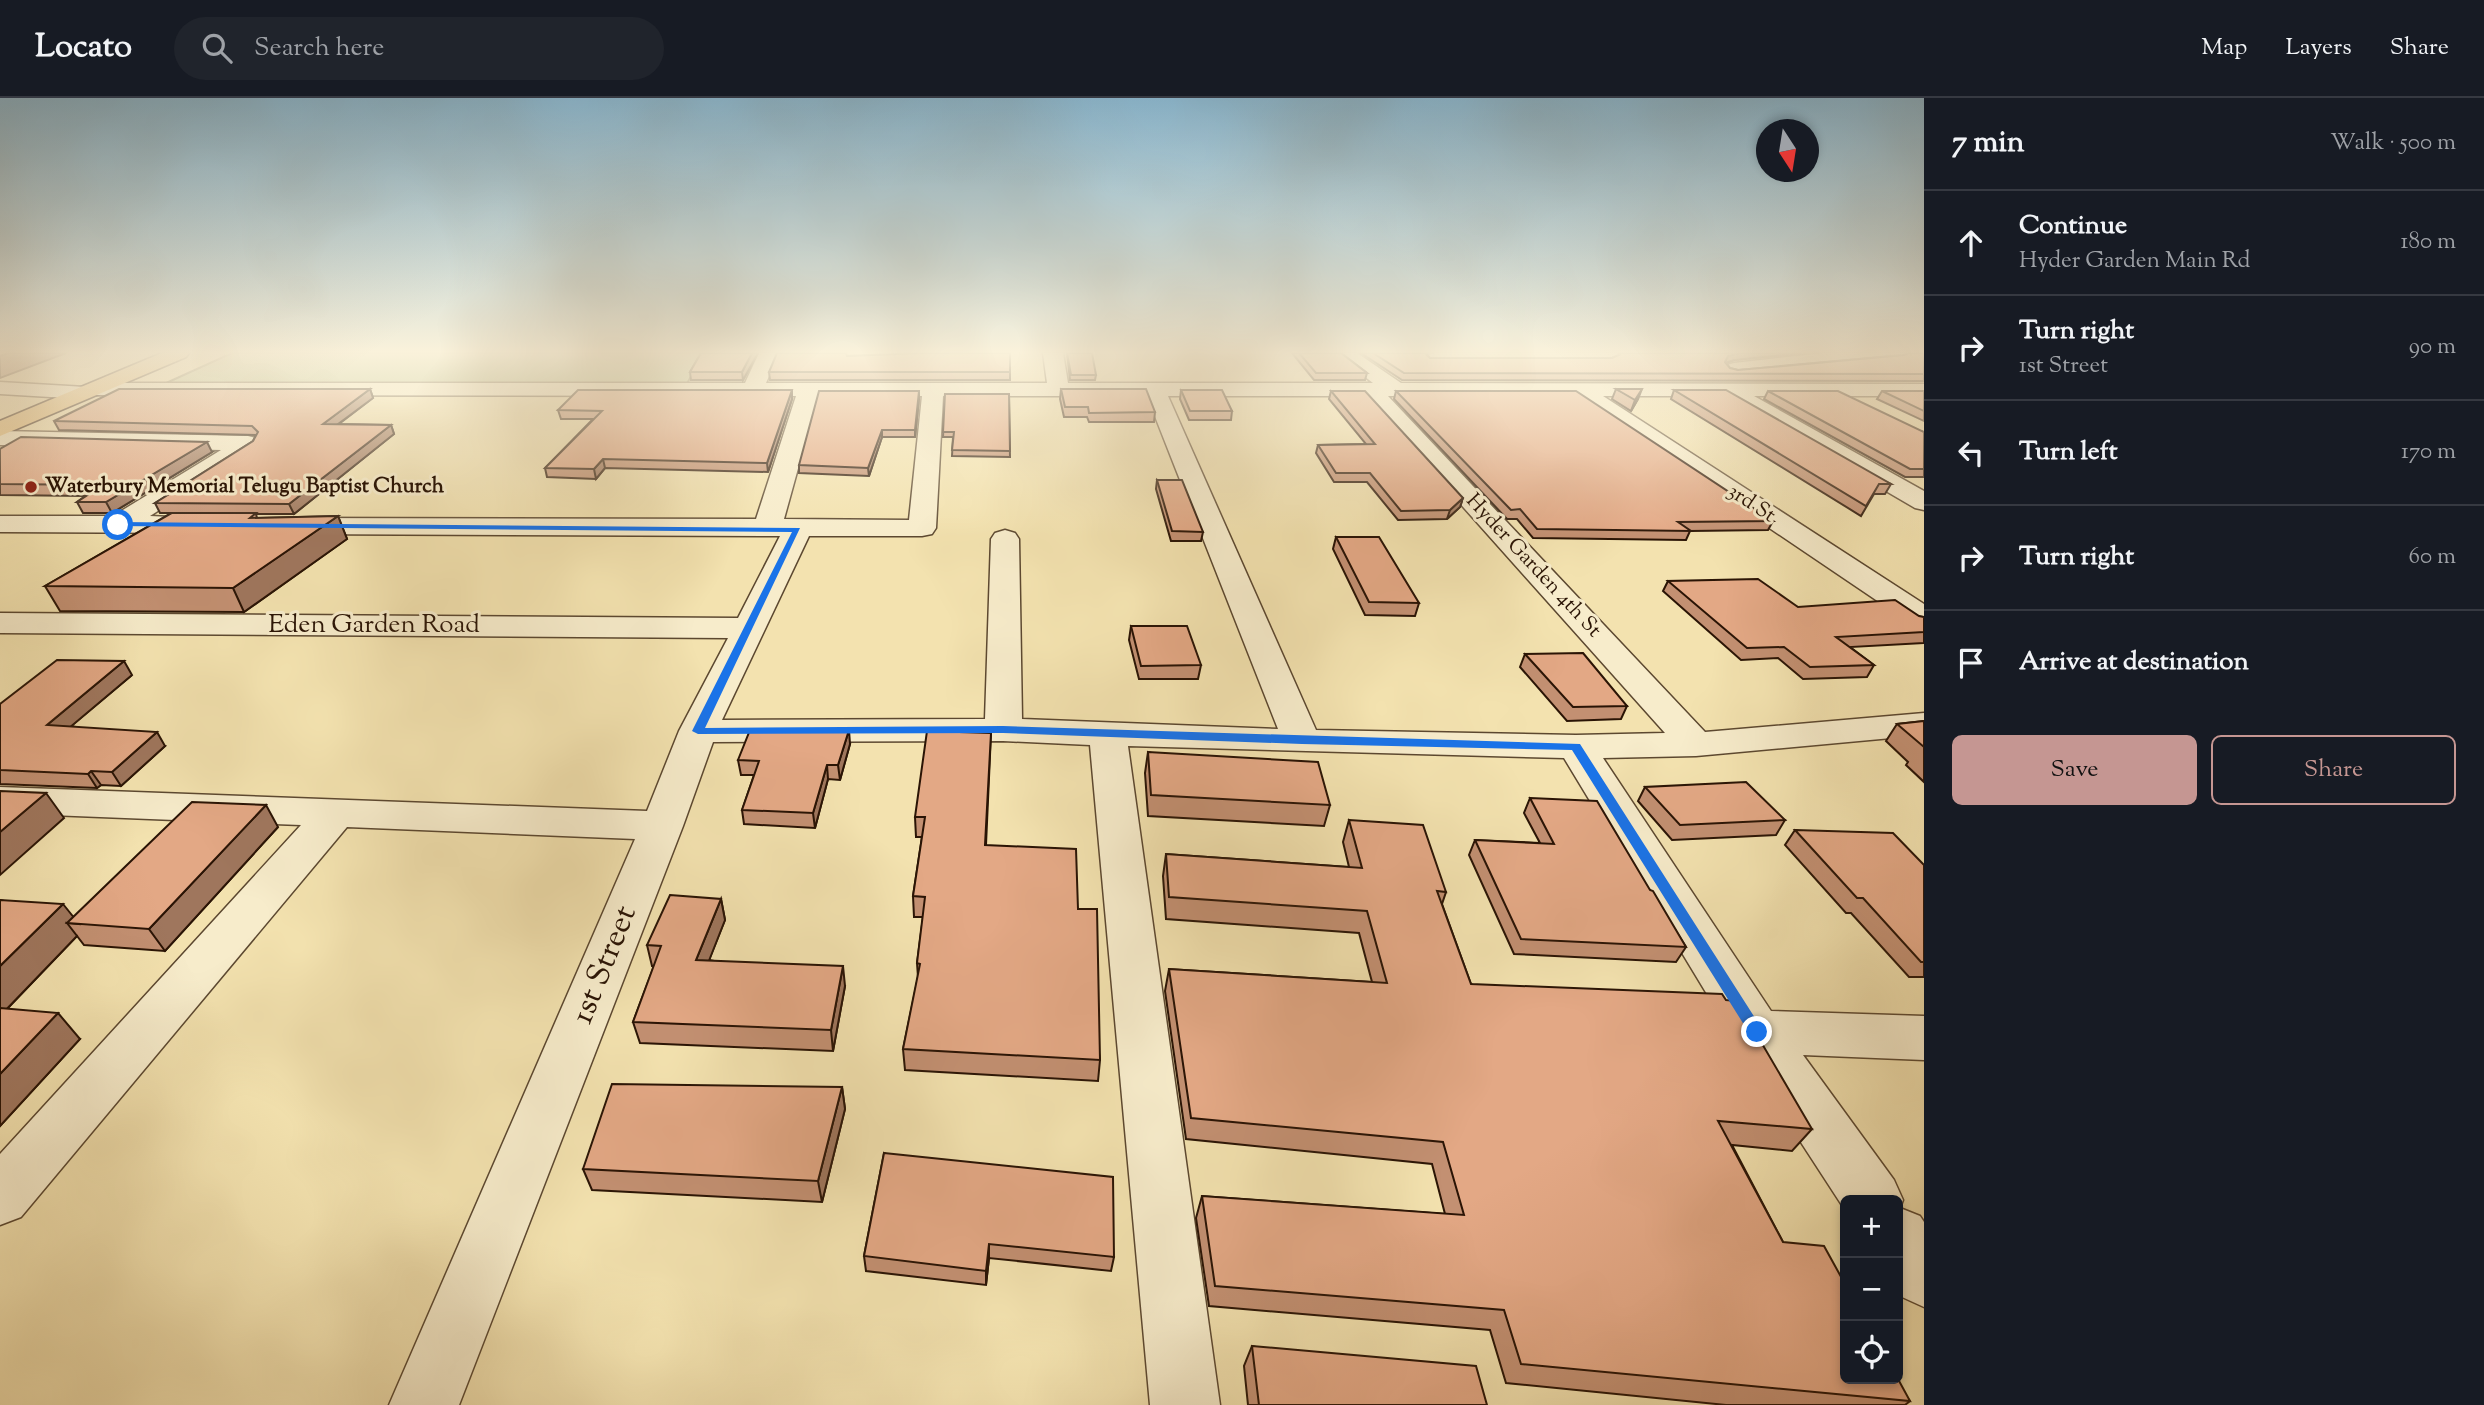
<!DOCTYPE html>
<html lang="en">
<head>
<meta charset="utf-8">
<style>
	:root { --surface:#171b24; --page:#20242c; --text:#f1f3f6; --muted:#9ea1a6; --line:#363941; --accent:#c59692 }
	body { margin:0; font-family:"Sorts Mill Goudy",serif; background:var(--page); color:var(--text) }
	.controls { position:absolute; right:21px; bottom:21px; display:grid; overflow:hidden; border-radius:10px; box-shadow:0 4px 10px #0003 }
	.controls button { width:63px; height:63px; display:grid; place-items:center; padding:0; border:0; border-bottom:2px solid var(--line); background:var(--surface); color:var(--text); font:35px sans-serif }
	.compass { position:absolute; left:1756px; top:21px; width:63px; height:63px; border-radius:50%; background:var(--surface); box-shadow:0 4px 10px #0003; rotate:168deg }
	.stop { position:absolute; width:21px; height:21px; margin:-16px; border:5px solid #1a73e8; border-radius:50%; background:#fff }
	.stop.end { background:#1a73e8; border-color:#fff; box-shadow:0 2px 7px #0008 }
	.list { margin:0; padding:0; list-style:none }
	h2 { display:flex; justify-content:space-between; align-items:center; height:91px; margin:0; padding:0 28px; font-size:30px }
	h2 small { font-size:23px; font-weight:400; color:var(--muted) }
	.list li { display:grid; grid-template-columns:46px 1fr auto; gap:21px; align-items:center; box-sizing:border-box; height:105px; padding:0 28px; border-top:2px solid var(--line) }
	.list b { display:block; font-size:26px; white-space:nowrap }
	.list p { margin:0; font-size:23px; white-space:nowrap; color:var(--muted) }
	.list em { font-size:23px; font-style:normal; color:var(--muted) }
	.actions { display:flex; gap:14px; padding:21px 28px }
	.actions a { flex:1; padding:16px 0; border:2px solid var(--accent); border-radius:10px; text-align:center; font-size:24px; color:var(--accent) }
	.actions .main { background:var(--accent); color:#111 }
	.icon { flex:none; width:38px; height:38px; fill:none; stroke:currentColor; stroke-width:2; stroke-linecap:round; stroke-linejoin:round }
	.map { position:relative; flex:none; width:1924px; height:1307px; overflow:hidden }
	header { display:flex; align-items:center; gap:42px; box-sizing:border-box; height:98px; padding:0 35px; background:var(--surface); border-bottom:2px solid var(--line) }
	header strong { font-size:33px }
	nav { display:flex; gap:38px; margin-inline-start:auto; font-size:24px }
	.search { width:490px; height:63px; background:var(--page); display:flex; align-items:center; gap:18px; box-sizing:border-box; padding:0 24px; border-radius:38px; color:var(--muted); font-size:26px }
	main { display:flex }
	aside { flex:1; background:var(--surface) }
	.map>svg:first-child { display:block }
	.green { fill:#b6c48f; stroke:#706c4a; stroke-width:2 }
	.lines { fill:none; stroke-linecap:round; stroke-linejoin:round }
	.minor-casing { stroke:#5c4830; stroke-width:3 }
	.major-casing { stroke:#2a1405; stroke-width:3 }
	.minor { fill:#f7eccb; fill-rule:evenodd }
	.major { fill:#eac178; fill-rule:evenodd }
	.wall { fill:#c39072; stroke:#2a1405; stroke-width:2 }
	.shaded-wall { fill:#9f765d; stroke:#2a1405; stroke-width:2 }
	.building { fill:#e3a885; stroke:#2a1405; stroke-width:2 }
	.route { fill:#1a73e8 }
	.poi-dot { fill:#8f2418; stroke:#f7eccb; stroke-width:2.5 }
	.labels { text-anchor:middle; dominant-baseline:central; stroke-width:6; stroke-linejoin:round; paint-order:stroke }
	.far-poi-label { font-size:21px; font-weight:bold; fill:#2a1405; stroke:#f7eccb; text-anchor:start }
	.far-street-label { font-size:21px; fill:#2a1405; stroke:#f7eccb }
	.street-label { font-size:26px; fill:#2a1405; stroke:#f7eccb }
	.near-street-label { font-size:32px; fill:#2a1405; stroke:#f7eccb }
</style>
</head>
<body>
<header>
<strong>Locato</strong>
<div class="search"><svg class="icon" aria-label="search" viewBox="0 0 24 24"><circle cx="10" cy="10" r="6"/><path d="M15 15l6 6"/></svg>Search here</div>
<nav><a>Map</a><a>Layers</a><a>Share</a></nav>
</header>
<main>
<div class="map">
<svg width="1924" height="1307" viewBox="0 0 1924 1307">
	<rect width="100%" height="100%" fill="#f3e2af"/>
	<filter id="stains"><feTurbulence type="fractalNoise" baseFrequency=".00286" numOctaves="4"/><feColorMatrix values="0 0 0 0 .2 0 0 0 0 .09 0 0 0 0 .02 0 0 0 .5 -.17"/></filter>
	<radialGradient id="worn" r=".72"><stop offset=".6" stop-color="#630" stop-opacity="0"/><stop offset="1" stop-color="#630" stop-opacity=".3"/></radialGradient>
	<path class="green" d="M 232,255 L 705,255 L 686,287 L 164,286 Z"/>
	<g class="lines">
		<g class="minor-casing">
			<g id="minor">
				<path d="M 759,255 L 779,255 L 766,285 L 1047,285 L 1043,255 L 1063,255 L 1068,285 L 1373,285 L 1334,255 L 1357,255 L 1401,285 L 1924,286 L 1924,298 L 1754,298 L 1924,393 L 1924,412 L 1915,410 L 1723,298 L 1603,298 L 1924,506 L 1924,530 L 1913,527 L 1574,298 L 1388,298 L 1705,634 L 1924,615 L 1924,637 L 1696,658 L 1603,660 L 1771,913 L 1924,918 L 1924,962 L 1803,957 L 1894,1082 L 1903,1102 L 1900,1110 L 1920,1118 L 1924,1124 L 1924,1209 L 1902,1199 L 1898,1193 L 1898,1102 L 1845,1102 L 1845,1112 L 1739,949 L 1564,660 L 1128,648 L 1220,1307 L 1150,1307 L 1090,647 L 1003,643 L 713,644 L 683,728 L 459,1307 L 389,1307 L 635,741 L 347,729 L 21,1119 L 0,1127 L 0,1056 L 301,727 L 0,715 L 0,689 L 647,713 L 679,633 L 728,540 L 0,535 L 0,515 L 738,520 L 780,438 L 289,436 L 279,434 L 275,428 L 279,422 L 289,420 L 756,421 L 796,298 L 93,297 L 84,301 L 0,296 L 0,284 L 86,289 L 95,285 L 745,285 ZM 818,298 L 922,298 L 909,422 L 784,421 ZM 943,298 L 1147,298 L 1278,631 L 1022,621 L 1019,441 L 1015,435 L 1005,432 L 995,435 L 991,441 L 985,621 L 722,622 L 809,438 L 922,438 L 932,436 L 936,430 ZM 1168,298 L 1364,298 L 1665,635 L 1576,637 L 1316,632 Z"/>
				<path d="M 1435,255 L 1617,255 L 1619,258 L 1616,262 L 1609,264 L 1428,265 L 1425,261 L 1428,257 Z"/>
				<path d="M 1823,255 L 1910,255 L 1907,259 L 1900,261 L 1734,277 L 1727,275 L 1724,271 L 1727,267 L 1734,265 Z"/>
				<path d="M 0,333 L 248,338 L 256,340 L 260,345 L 256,350 L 150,418 L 214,421 L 218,427 L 214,433 L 204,435 L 0,434 L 0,418 L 113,418 L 221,352 L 0,347 Z"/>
			</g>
		</g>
		<g class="major-casing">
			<path id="major" d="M 162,255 L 189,255 L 186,259 L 0,338 L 0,323 Z"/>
		</g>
		<use href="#minor" class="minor"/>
		<use href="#major" class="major"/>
	</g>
	<g class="wall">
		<path d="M 701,255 L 758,255 L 743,282 L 691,282 L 690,274 Z"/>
		<path d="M 1010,255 L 1010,282 L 770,282 L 769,274 L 847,258 Z"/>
		<path d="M 1067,255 L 1096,277 L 1095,282 L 1070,282 Z"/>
		<path d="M 1292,255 L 1341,255 L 1367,275 L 1365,282 L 1314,282 Z"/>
		<path d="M 1361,255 L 1427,255 L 1426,256 L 1430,260 L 1612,260 L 1619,257 L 1620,256 L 1619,255 L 1801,255 L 1734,262 L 1726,265 L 1730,270 L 1738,272 L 1924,255 L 1924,283 L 1402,282 Z"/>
		<path d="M 370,291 L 373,300 L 339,326 L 391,327 L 394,336 L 294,416 L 256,416 L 257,420 L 338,418 L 347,441 L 244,514 L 60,513 L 45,488 L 171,415 L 160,415 L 155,405 L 253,343 L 256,337 L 59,332 L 54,323 Z"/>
		<path d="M 1061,291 L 1155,314 L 1154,324 L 1089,324 L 1087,319 L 1064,319 L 1060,301 Z"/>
		<path d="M 1616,291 L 1638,301 L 1631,313 L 1612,301 Z"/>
		<path d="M 1181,292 L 1232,313 L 1231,322 L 1189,322 L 1180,301 Z"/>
		<path d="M 1674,292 L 1891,386 L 1885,396 L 1874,396 L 1861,418 L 1671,301 Z"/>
		<path d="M 1331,293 L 1463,400 L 1460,409 L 1447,421 L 1398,422 L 1367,384 L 1334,384 L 1316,355 L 1318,347 L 1366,346 L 1329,301 Z"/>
		<path d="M 1396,293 L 1773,423 L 1768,432 L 1690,433 L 1686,442 L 1533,440 L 1517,421 L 1507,421 L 1394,301 Z"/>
		<path d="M 1768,293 L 1924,334 L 1924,379 L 1905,379 L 1764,301 Z"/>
		<path d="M 1882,293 L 1924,293 L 1924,323 L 1877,301 Z"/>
		<path d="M 945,296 L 1009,296 L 1010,359 L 952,358 L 953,339 L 943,339 Z"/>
		<path d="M 792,301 L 768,374 L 605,370 L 596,381 L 547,379 L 545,370 L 593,321 L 561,321 L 558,312 Z"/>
		<path d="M 919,301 L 915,339 L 882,339 L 869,378 L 799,375 L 799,367 Z"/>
		<path d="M 0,351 L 212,354 L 112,415 L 83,415 L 77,404 L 85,398 L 0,397 Z"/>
		<path d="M 1157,382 L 1203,434 L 1201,443 L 1171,443 L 1156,391 Z"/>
		<path d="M 1336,439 L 1419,505 L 1415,518 L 1365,517 L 1333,451 Z"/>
		<path d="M 1668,483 L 1798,509 L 1924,519 L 1924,545 L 1850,549 L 1874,567 L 1867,579 L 1803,581 L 1778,560 L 1741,562 L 1663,493 Z"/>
		<path d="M 1131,528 L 1201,567 L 1198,581 L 1139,581 L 1129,542 Z"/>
		<path d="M 1525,556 L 1627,608 L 1621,621 L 1567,623 L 1520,569 Z"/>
		<path d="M 132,577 L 71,628 L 165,648 L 121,688 L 101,687 L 97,690 L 0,686 L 0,606 Z"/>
		<path d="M 1924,623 L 1924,684 L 1906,667 L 1908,664 L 1886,643 L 1897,626 Z"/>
		<path d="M 991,635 L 986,747 L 1078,811 L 1100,962 L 1098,983 L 905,972 L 903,951 L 918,879 L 917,865 L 923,819 L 914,819 L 913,798 L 922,739 L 916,739 L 915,719 Z"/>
		<path d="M 850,646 L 840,682 L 828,681 L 815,730 L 744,726 L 742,712 L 754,677 L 741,677 L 738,662 Z"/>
		<path d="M 1148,654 L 1330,707 L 1324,728 L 1148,718 L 1145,675 Z"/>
		<path d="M 1645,689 L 1785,722 L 1776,737 L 1672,742 L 1638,703 Z"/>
		<path d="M 1530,700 L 1650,792 L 1686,849 L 1676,864 L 1514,856 L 1469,757 L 1475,742 L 1540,745 L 1524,715 Z"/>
		<path d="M 1349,722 L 1446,794 L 1442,806 L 1471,886 L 1812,1031 L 1792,1053 L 1732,1047 L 1783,1144 L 1910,1303 L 1905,1307 L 1726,1307 L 1506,1285 L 1490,1232 L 1209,1208 L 1196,1120 L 1202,1098 L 1445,1116 L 1432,1066 L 1186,1041 L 1165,893 L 1169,871 L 1372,884 L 1359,835 L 1166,821 L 1163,778 L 1166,756 L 1349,769 L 1343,744 Z"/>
		<path d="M 278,729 L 165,853 L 84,847 L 77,838 L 7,911 L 80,941 L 0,1028 L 0,802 L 73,819 Z"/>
		<path d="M 1795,732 L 1924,767 L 1924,879 L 1909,879 L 1851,815 L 1846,815 L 1785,747 Z"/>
		<path d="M 721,801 L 725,822 L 709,862 L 845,888 L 833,953 L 640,945 L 633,924 L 654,868 L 652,868 L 647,847 Z"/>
		<path d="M 842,989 L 845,1011 L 822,1104 L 592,1092 L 583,1071 Z"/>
		<path d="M 884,1055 L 1114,1159 L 1111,1173 L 989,1160 L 986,1187 L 866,1173 L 864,1158 Z"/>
		<path d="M 1252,1248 L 1487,1307 L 1248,1307 L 1244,1268 Z"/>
	</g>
	<g class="shaded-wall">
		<path d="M 8,255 L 66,255 L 0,280 L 0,258 Z"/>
		<path d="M 752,255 L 758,255 L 743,282 L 742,274 Z"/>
		<path d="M 1737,255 L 1801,255 L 1734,262 L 1725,265 L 1721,271 L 1728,258 Z"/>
		<path d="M 370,291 L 373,300 L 326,335 L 323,326 Z"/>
		<path d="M 1642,291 L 1638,301 L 1631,313 L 1635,302 Z"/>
		<path d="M 792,292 L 792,301 L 768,374 L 767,365 Z"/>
		<path d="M 919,293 L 919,301 L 915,339 L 915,332 Z"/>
		<path d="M 391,327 L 394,336 L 294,416 L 289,406 Z"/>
		<path d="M 882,332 L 882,339 L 869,378 L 868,370 Z"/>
		<path d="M 207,344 L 212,354 L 112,415 L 106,404 Z"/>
		<path d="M 603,361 L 605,370 L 596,381 L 594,371 Z"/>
		<path d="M 1463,400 L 1460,409 L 1447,421 L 1450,412 Z"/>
		<path d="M 338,418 L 347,441 L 244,514 L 233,490 Z"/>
		<path d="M 124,563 L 132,577 L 56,641 L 47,627 Z"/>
		<path d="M 849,632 L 850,646 L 840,682 L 838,667 Z"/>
		<path d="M 157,634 L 165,648 L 121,688 L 112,674 Z"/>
		<path d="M 827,667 L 828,681 L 815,730 L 813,715 Z"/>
		<path d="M 91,673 L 101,687 L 97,690 L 88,676 Z"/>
		<path d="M 46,695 L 64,720 L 0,777 L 0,734 Z"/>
		<path d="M 266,707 L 278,729 L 165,853 L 149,831 Z"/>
		<path d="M 721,801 L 725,822 L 701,883 L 696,862 Z"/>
		<path d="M 63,806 L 79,826 L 67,825 L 77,838 L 0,918 L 0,868 Z"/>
		<path d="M 843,868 L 845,888 L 833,953 L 831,932 Z"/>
		<path d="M 58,915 L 80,941 L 0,1028 L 0,976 Z"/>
		<path d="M 842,989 L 845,1011 L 822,1104 L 818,1083 Z"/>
		<path d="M 989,1146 L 989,1160 L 986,1187 L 986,1173 Z"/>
	</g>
	<g class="building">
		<path d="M 701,255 L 752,255 L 742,274 L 690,274 Z"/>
		<path d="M 777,255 L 846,255 L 847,258 L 921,255 L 1010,255 L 1010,274 L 769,274 Z"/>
		<path d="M 1067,255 L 1092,255 L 1096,277 L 1071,277 Z"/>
		<path d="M 1299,255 L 1341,255 L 1367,275 L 1316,275 Z"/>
		<path d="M 1373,255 L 1425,255 L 1430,260 L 1612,260 L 1619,257 L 1621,255 L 1741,255 L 1728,258 L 1725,264 L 1730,270 L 1738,272 L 1904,257 L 1909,255 L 1924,255 L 1924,276 L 1404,275 Z"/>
		<path d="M 119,291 L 370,291 L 323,326 L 391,327 L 289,406 L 155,405 L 253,343 L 258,334 L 252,328 L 54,323 Z"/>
		<path d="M 1061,291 L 1146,291 L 1155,314 L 1089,315 L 1088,309 L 1065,309 Z"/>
		<path d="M 1616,291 L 1642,291 L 1635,302 Z"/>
		<path d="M 578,292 L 792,292 L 767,365 L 603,361 L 594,371 L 545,370 L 602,313 L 558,312 Z"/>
		<path d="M 1181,292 L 1222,292 L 1232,313 L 1190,313 Z"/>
		<path d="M 1674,292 L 1726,292 L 1891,386 L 1879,386 L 1866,408 Z"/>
		<path d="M 819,293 L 919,293 L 915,332 L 882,332 L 868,370 L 799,367 Z"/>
		<path d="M 1331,293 L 1365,293 L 1463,400 L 1450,412 L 1401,413 L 1370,375 L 1336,375 L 1318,347 L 1375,346 Z"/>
		<path d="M 1396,293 L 1576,293 L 1773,423 L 1678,424 L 1691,433 L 1537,431 L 1520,411 L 1511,412 Z"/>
		<path d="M 1768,293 L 1838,293 L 1924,334 L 1924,371 L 1910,371 Z"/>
		<path d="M 1882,293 L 1924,293 L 1924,313 Z"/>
		<path d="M 945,296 L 1009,296 L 1010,353 L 952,352 L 954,334 L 943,334 Z"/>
		<path d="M 21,339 L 207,344 L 106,404 L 77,404 L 103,387 L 0,386 L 0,351 Z"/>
		<path d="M 1157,382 L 1182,382 L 1203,434 L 1172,433 Z"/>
		<path d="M 172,415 L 256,415 L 250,420 L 338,418 L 233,490 L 45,488 Z"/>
		<path d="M 1336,439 L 1379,439 L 1419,505 L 1369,504 Z"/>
		<path d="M 1758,481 L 1798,509 L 1895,502 L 1919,518 L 1924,519 L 1924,534 L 1836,539 L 1874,567 L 1810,569 L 1784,549 L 1747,550 L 1668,483 Z"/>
		<path d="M 1131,528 L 1187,528 L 1201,567 L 1141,568 Z"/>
		<path d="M 1583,555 L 1627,608 L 1573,609 L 1525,556 Z"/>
		<path d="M 57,562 L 124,563 L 47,627 L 157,634 L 112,674 L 91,673 L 88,676 L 0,672 L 0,606 Z"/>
		<path d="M 1924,623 L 1924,649 L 1897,626 Z"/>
		<path d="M 750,632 L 849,632 L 838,667 L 827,667 L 813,715 L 742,712 L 759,663 L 738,662 Z"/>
		<path d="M 927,633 L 991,635 L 985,747 L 1076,751 L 1078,811 L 1097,811 L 1100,962 L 903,951 L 920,866 L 917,865 L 925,799 L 913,798 L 925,719 L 915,719 Z"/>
		<path d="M 1148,654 L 1318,664 L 1330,707 L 1151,697 Z"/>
		<path d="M 1746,684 L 1785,722 L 1680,727 L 1645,689 Z"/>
		<path d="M 0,693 L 46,695 L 0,734 Z"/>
		<path d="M 1530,700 L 1597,703 L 1650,792 L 1653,793 L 1686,849 L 1521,841 L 1475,742 L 1554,746 Z"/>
		<path d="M 192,704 L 266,707 L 149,831 L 67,825 Z"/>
		<path d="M 1349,722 L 1423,727 L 1446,794 L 1437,793 L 1471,886 L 1722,896 L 1726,902 L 1737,903 L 1812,1031 L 1718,1023 L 1783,1144 L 1824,1148 L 1845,1186 L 1845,1281 L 1898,1281 L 1910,1303 L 1521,1266 L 1504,1212 L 1215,1188 L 1202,1098 L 1464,1117 L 1443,1044 L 1191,1020 L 1169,871 L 1387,885 L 1367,813 L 1169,799 L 1166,756 L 1362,770 Z"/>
		<path d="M 1795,732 L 1893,735 L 1924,767 L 1924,864 L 1921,864 L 1863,800 L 1857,800 Z"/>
		<path d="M 670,797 L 721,801 L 696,862 L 843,868 L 831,932 L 633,924 L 661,848 L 647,847 Z"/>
		<path d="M 0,802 L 63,806 L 0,868 Z"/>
		<path d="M 0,910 L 58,915 L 0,976 Z"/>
		<path d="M 612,986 L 842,989 L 818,1083 L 583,1071 Z"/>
		<path d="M 884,1055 L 1113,1079 L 1114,1159 L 989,1146 L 986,1173 L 864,1158 Z"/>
		<path d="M 1252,1248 L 1476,1268 L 1487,1307 L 1259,1307 Z"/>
	</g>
	<linearGradient id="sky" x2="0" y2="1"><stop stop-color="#89b8d2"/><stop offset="0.58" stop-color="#faf2db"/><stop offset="1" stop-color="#faf2db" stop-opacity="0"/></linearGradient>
	<rect width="1924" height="438" fill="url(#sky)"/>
	<path class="route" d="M 118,424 L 800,430 L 705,630 L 1003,628 L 1580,646 L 1764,934 L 1757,940 L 1751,938 L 1572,652 L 1302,646 L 1003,635 L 698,636 L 692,633 L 792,434 L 115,428 Z"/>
	<circle class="poi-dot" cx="31" cy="389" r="7"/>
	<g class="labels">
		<g class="far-poi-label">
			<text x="45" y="389">Waterbury Memorial Telugu Baptist Church</text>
		</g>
		<g class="far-street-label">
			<text transform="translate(1751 406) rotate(33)">3rd St</text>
			<text transform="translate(1533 468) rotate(47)">Hyder Garden 4th St</text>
		</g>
		<g class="street-label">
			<text x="374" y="527">Eden Garden Road</text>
		</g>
		<g class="near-street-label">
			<text transform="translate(605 867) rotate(-68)">1st Street</text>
		</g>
	</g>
	<rect width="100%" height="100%" filter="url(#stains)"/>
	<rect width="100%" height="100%" fill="url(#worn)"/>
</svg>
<div class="controls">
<button>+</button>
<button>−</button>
<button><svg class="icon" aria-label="locate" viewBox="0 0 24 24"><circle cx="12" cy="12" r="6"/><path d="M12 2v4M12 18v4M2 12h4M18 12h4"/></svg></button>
</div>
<svg class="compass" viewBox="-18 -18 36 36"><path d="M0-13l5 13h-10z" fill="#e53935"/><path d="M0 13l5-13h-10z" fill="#9ea1a6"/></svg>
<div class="stop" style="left:118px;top:427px"></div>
<div class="stop end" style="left:1757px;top:934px"></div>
</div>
<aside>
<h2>7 min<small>Walk · 500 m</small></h2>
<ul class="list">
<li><svg class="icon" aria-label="ahead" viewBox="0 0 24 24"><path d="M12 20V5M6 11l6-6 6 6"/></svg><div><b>Continue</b><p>Hyder Garden Main Rd</p></div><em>180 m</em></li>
<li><svg class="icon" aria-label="right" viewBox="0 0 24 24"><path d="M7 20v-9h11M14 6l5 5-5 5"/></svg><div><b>Turn right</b><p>1st Street</p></div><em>90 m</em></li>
<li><svg class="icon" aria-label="left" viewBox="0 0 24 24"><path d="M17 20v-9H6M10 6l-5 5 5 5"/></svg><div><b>Turn left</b></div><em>170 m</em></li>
<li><svg class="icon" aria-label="right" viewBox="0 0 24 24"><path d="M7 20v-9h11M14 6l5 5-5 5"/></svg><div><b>Turn right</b></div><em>60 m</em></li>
<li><svg class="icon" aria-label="arrive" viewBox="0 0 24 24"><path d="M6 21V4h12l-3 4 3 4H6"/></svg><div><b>Arrive at destination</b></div></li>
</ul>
<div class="actions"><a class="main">Save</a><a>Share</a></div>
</aside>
</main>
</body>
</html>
